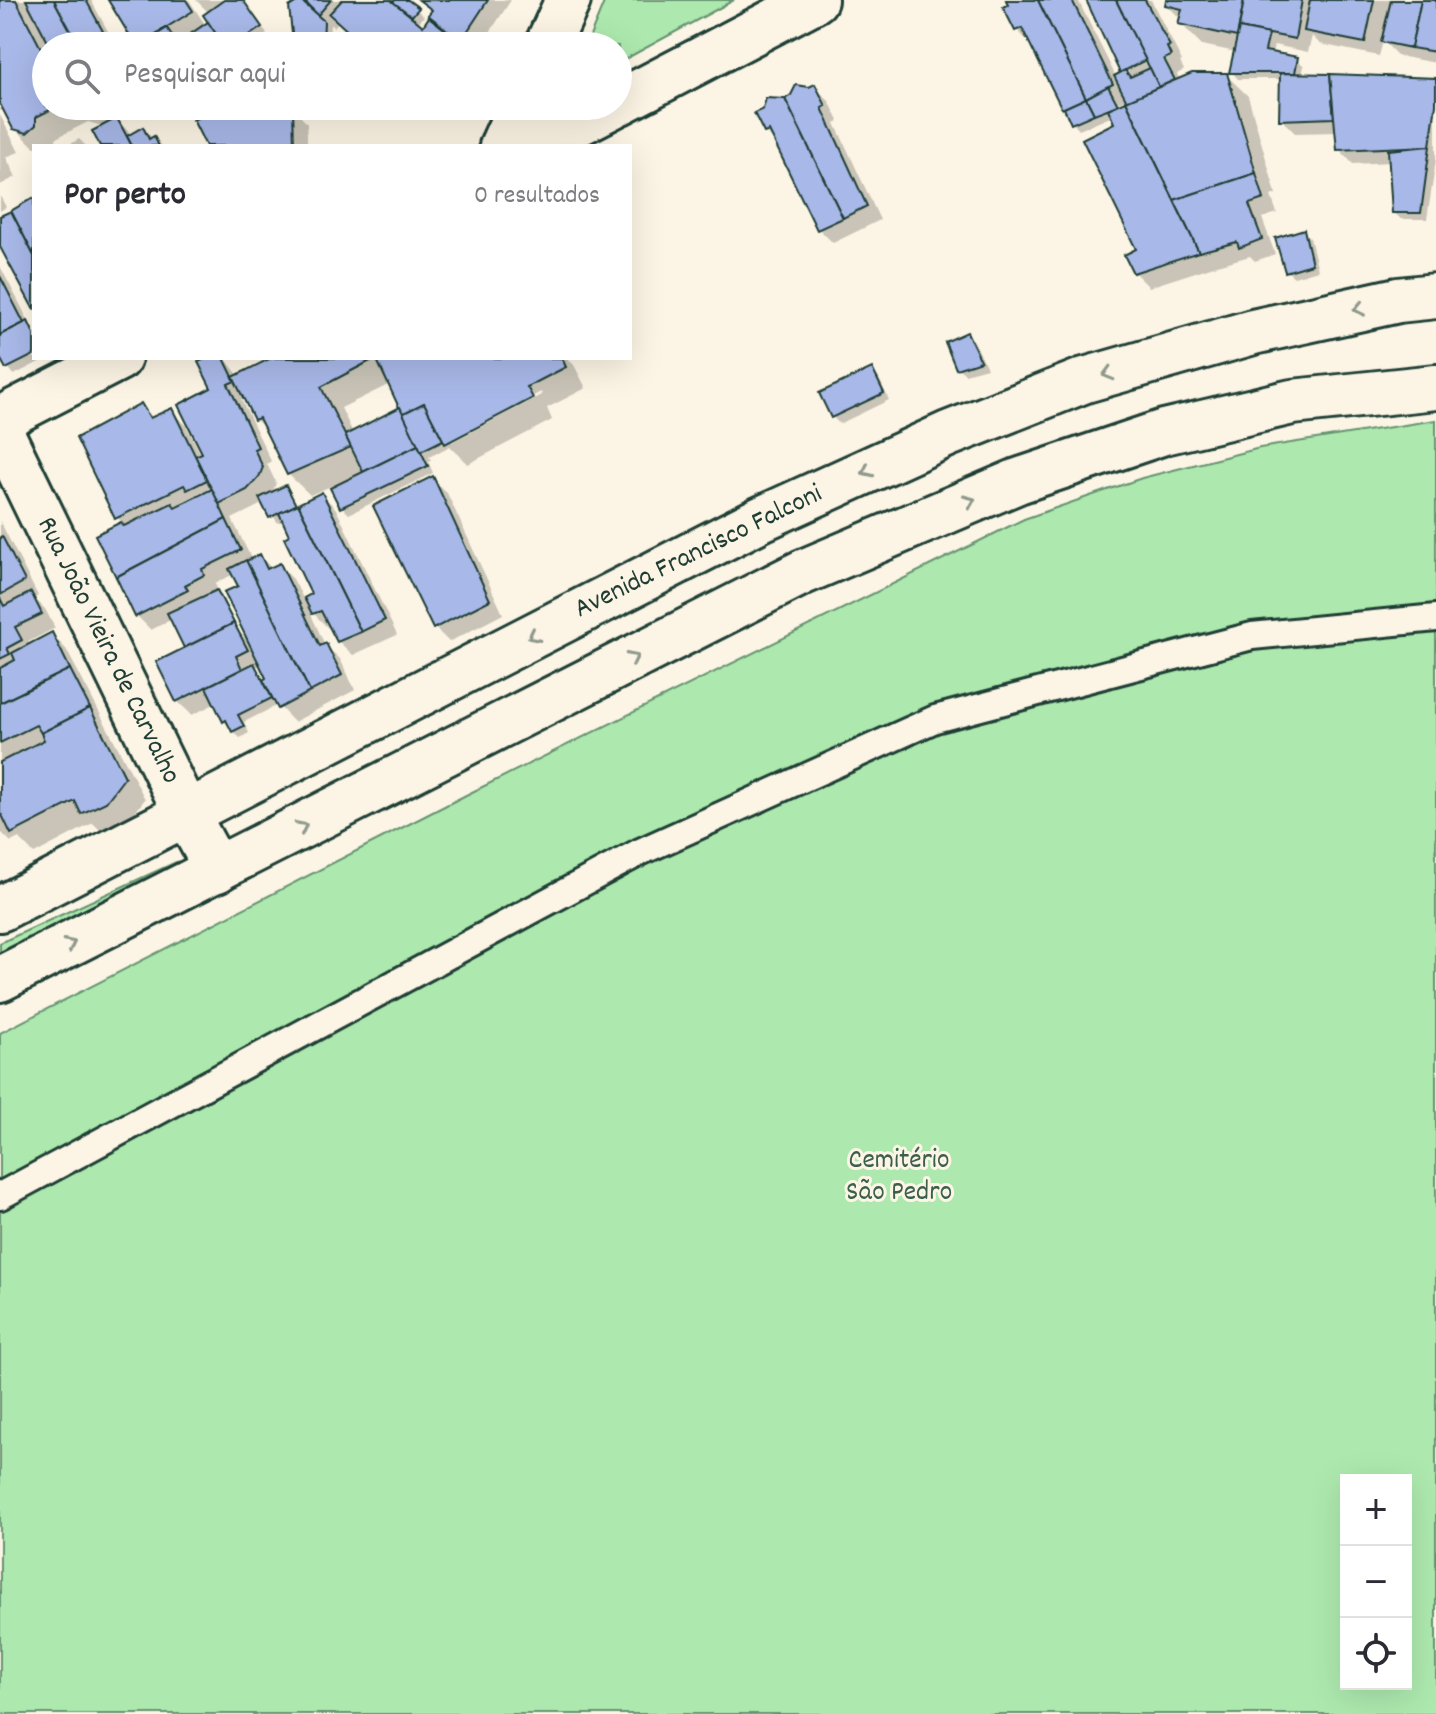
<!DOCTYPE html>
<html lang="pt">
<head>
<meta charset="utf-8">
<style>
	:root { --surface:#fff; --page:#f2f2f3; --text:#2b2b33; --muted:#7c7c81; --line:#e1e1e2 }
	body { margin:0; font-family:Dekko,sans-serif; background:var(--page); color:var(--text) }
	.controls { position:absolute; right:24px; bottom:24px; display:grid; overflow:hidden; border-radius:0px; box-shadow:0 8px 32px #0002 }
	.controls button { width:72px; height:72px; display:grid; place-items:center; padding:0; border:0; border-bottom:2px solid var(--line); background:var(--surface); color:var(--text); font:40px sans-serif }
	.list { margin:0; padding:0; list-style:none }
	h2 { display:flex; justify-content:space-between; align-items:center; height:104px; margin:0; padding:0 32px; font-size:34px }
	h2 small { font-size:26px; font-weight:400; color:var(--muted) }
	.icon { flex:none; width:44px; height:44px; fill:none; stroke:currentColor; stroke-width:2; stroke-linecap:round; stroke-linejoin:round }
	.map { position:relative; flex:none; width:1436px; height:1714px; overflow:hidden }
	.search { position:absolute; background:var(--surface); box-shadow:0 8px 32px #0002; left:32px; top:32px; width:600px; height:88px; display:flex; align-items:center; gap:20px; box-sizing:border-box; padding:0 28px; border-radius:44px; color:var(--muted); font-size:30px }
	.panel { position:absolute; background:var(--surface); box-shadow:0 8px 32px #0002; left:32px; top:144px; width:600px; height:216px; border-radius:0px }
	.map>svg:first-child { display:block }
	.green { fill:#ade9ae; stroke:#669371; stroke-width:2; fill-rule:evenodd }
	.shadow { fill:#0003; fill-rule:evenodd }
	.building { fill:#a8b8e8; stroke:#1f3d34; stroke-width:2 }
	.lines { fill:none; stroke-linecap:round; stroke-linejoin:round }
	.lane-casing { stroke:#1f3d34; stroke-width:32 }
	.street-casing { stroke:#1f3d34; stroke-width:50 }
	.secondary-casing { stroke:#1f3d34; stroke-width:50 }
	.lane { stroke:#fcf5e5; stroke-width:26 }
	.street { stroke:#fcf5e5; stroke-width:44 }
	.secondary { stroke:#fcf5e5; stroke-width:44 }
	.oneway { stroke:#8e998c }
	.labels { text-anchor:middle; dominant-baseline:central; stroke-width:6; stroke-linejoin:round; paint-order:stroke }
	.street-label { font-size:28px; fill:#1f3d34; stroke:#fcf5e5 }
	.park-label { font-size:28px; fill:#3b5f4c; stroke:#fcf5e5 }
</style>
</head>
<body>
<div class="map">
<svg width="1436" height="1714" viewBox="0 0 1436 1714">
	<rect width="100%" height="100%" fill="#fcf5e5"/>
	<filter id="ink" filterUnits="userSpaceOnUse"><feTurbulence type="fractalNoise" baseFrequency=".0125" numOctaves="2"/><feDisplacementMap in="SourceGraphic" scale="16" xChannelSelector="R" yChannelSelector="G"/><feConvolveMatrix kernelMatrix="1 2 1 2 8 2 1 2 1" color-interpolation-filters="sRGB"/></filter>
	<g filter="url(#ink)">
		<g class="green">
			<path d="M 605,0 L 734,0 L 618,63 L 618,46 L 586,46 Z"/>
			<path d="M 1436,420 L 1436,1714 L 0,1714 L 0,1033 L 466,795 L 1024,519 L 1142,478 L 1260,448 ZM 1346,1480 L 1406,1480 L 1406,1684 L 1346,1684 Z"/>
			<path d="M 176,862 L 185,874 L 0,966 L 0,943 Z"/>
		</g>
		<g class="shadow">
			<path d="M 0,0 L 91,0 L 116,46 L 46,46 L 46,106 L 133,106 L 102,126 L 88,122 L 56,138 L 57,146 L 34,147 L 15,128 L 5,108 L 0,111 Z"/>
			<path d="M 110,0 L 189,0 L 206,26 L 211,23 L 209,13 L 196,0 L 242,0 L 267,34 L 250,46 L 138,46 Z"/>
			<path d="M 304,0 L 405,0 L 424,16 L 417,24 L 423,29 L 433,11 L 419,0 L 511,0 L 481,46 L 365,46 L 339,21 L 334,27 L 330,24 L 329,46 L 300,46 L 295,41 L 292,8 Z"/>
			<path d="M 1008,0 L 1078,0 L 1116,77 L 1123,73 L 1088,0 L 1151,0 L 1182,61 L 1180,62 L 1184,70 L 1177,74 L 1180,80 L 1226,75 L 1248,96 L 1276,194 L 1271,196 L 1277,213 L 1262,218 L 1275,254 L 1255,261 L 1250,256 L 1214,266 L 1149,287 L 1134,272 L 1139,250 L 1117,124 L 1113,116 L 1079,130 L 1073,123 L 1031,44 L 1017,30 ZM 1127,98 L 1129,103 L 1115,108 L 1113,105 Z"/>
			<path d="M 1168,0 L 1238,0 L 1246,3 L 1246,0 L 1436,0 L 1436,63 L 1398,56 L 1383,41 L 1379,56 L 1320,44 L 1312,36 L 1308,52 L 1274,45 L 1272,54 L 1297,59 L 1304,66 L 1302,75 L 1436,80 L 1436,160 L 1427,219 L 1401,219 L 1394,213 L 1391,162 L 1353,164 L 1339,149 L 1337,132 L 1295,133 L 1281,119 L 1282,79 L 1238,79 L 1232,72 L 1236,52 L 1202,45 L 1180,23 L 1181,19 L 1167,5 Z"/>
			<path d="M 814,86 L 829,101 L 839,121 L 835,123 L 880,220 L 833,243 L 819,229 L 777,144 L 765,132 L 781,102 Z"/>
			<path d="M 223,106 L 301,106 L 300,116 L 307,123 L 307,146 L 209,146 Z"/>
			<path d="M 0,115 L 19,152 L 6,157 L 16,177 L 0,185 Z"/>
			<path d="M 117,120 L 132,135 L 142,129 L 162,146 L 102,146 Z"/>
			<path d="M 79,139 L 86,146 L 67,146 Z"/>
			<path d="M 0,196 L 6,207 L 0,211 Z"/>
			<path d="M 1303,232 L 1310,238 L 1318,270 L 1294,277 L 1287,271 Z"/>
			<path d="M 0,266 L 34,331 L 34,358 L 47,358 L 14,375 L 0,356 Z"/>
			<path d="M 967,334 L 974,341 L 987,368 L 965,374 L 958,368 Z"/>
			<path d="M 211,358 L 225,358 L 239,376 L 276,358 L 567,358 L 574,365 L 586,388 L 547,408 L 552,420 L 468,464 L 450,446 L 429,457 L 431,460 L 428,461 L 433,473 L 349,514 L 342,507 L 331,486 L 310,495 L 288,474 L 267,430 L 255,419 L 245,397 L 241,399 L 271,461 L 267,464 L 276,483 L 272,494 L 285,487 L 298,506 L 322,494 L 336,509 L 397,635 L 353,655 L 338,641 L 331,626 L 328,628 L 308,608 L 325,645 L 340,659 L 355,690 L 294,722 L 278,705 L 244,722 L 249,733 L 240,738 L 224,721 L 216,703 L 192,715 L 177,701 L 187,649 L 172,619 L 151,630 L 137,616 L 98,536 L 123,523 L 117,517 L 141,405 L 154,419 L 172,411 L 186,425 L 201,455 L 205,454 L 214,389 ZM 390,384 L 402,408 L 353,433 L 341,408 ZM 541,392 L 542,395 L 452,442 L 452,438 ZM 264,503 L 278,523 L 284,520 L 292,536 L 313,595 L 304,600 L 293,579 L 279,565 L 272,569 L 260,556 L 252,560 L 232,519 ZM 234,574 L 240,587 L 251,643 L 240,633 L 223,599 L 215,591 L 217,589 L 215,583 ZM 262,664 L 269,680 L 265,680 L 256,667 Z"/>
			<path d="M 872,371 L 878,377 L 889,400 L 839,424 L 833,417 Z"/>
			<path d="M 432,478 L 447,493 L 503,614 L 449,642 L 435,628 Z"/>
			<path d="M 0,521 L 38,596 L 34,598 L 45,609 L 55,628 L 28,642 L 30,645 L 51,634 L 66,649 L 145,799 L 127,823 L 104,834 L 93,823 L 34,854 L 19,838 L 11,842 L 0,831 Z"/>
		</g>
		<g class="building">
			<path d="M 0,0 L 16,0 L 46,58 L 46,106 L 58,106 L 36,117 L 36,125 L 27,133 L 13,129 L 0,104 Z"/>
			<path d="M 26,0 L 54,0 L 79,46 L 50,46 Z"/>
			<path d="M 54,0 L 86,0 L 111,46 L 79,46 Z"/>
			<path d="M 108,0 L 186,0 L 193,11 L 136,46 Z"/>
			<path d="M 224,0 L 243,0 L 262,27 L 233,46 L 224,46 L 203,15 Z"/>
			<path d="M 300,0 L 324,21 L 323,44 L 293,42 L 289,7 Z"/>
			<path d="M 303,0 L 331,0 L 318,15 Z"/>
			<path d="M 342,0 L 391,0 L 423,26 L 429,17 L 452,35 L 442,46 L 364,46 L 329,14 Z"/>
			<path d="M 395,0 L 408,0 L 419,8 L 412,16 L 393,2 Z"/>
			<path d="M 419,0 L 488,0 L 461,41 L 428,15 L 432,10 Z"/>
			<path d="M 1006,0 L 1038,0 L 1086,98 L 1062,109 L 1022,28 L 1015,31 L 1003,7 L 1008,5 Z"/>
			<path d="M 1038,0 L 1072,0 L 1113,84 L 1086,98 Z"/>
			<path d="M 1086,0 L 1116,0 L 1146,60 L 1120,73 Z"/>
			<path d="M 1116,0 L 1145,0 L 1170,46 L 1167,47 L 1171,56 L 1164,59 L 1175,80 L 1159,87 Z"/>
			<path d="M 1166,0 L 1244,0 L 1237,37 L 1178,24 L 1182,9 L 1165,5 Z"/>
			<path d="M 1244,0 L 1302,0 L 1295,39 L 1239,28 Z"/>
			<path d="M 1310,0 L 1374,0 L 1365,43 L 1304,31 Z"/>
			<path d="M 1391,0 L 1421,0 L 1411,48 L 1381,42 Z"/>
			<path d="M 1421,0 L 1436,0 L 1436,52 L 1411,48 Z"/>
			<path d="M 208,22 L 224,46 L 155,46 L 150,39 L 167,28 L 177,43 Z"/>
			<path d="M 1239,28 L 1269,34 L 1265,51 L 1298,57 L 1295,73 L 1229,73 Z"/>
			<path d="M 1150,68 L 1159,87 L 1127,101 L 1114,76 L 1125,70 L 1130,77 Z"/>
			<path d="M 1192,73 L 1227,73 L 1256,173 L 1174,200 L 1126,101 Z"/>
			<path d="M 1280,73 L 1330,74 L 1334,118 L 1279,120 Z"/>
			<path d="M 1330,74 L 1436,78 L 1436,104 L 1430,146 L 1337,150 Z"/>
			<path d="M 815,84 L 826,106 L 822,108 L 867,206 L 843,218 L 785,99 L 791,95 L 796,85 L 809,87 Z"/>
			<path d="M 1108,86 L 1118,105 L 1094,114 L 1086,98 Z"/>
			<path d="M 766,98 L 785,99 L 843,218 L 817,230 L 769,131 L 764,133 L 754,113 L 763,109 Z"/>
			<path d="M 1086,98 L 1094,114 L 1071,124 L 1064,108 Z"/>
			<path d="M 1126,101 L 1199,252 L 1133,273 L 1124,255 L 1136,249 L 1082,139 L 1114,123 L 1108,109 Z"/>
			<path d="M 219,106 L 293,106 L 294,146 L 206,146 L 193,120 Z"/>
			<path d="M 117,118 L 132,146 L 100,146 L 92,131 Z"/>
			<path d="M 143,127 L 149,139 L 154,136 L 159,146 L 132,146 L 127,136 Z"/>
			<path d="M 1430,146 L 1421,213 L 1392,213 L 1388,150 Z"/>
			<path d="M 1256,173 L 1264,199 L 1249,204 L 1262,239 L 1239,248 L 1237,242 L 1199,252 L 1174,200 Z"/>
			<path d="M 33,198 L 34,200 L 34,256 L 11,211 Z"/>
			<path d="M 11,211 L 34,256 L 34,310 L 0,247 L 0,216 Z"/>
			<path d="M 1304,229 L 1312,264 L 1285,272 L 1275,238 Z"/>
			<path d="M 0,276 L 24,323 L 0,335 Z"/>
			<path d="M 28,321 L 34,334 L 34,355 L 6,369 L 0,358 L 0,335 Z"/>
			<path d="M 967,332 L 981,361 L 956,369 L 945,342 Z"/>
			<path d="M 207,358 L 224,358 L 235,381 L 228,384 L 258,447 L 254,449 L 263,467 L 259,477 L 247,490 L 219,504 L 195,456 L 202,453 L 178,405 L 211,388 L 198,362 Z"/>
			<path d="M 271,358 L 376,358 L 321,387 L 351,447 L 287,475 L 259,418 L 254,420 L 233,377 Z"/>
			<path d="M 376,358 L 562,358 L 566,367 L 527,387 L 533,398 L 445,444 L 424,403 L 402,414 Z"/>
			<path d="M 872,368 L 884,393 L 831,418 L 819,393 Z"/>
			<path d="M 141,403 L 150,418 L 172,408 L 207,480 L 187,490 L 184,485 L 115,519 L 76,438 Z"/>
			<path d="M 424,403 L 443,440 L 421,451 L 402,414 Z"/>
			<path d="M 400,407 L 418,445 L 363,472 L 345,435 Z"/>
			<path d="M 418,445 L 428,466 L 340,508 L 330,488 Z"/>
			<path d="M 433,476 L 490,600 L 433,629 L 373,506 Z"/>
			<path d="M 286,485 L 296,505 L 269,518 L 259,498 Z"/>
			<path d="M 212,489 L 226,519 L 116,577 L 95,535 L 121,522 L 124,526 L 172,503 L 175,507 Z"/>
			<path d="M 322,492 L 385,620 L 361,632 L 298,504 Z"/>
			<path d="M 298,504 L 361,632 L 337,642 L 321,611 L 312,614 L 304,598 L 311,594 L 284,538 L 289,535 L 279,513 Z"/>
			<path d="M 226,519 L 241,550 L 202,569 L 204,575 L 185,585 L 188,590 L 135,617 L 116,577 Z"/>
			<path d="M 2,536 L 25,581 L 0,595 L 0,537 Z"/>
			<path d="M 260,554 L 267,569 L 280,563 L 320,646 L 326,643 L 342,675 L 310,692 L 246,561 Z"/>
			<path d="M 246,560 L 310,692 L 278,709 L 263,680 L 266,678 L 224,592 L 238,586 L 229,569 Z"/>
			<path d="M 217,590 L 234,623 L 184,648 L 167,613 Z"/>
			<path d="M 31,592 L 42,614 L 15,627 L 22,640 L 7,648 L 10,654 L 0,659 L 0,598 L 4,606 Z"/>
			<path d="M 234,623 L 248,650 L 236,656 L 242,669 L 176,702 L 156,662 Z"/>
			<path d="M 52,632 L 70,669 L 0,703 L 0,668 L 15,660 L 12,653 Z"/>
			<path d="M 254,663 L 272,698 L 238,715 L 244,726 L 232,732 L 226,720 L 223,722 L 206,687 Z"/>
			<path d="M 70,669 L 90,708 L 41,733 L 36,725 L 0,743 L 0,703 Z"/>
			<path d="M 90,708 L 125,777 L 106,802 L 81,814 L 75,801 L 11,834 L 2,815 L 0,816 L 0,762 L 44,740 L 41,733 Z"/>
		</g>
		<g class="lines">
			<g class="lane-casing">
				<path id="lane" d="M 0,1196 L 640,852 L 935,719 L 1252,636 L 1436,618"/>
			</g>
			<g class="street-casing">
				<g id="street">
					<path d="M 547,46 L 568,0"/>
					<path d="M 618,103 L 815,0"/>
					<path d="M 502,146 L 520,106"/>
					<path d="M 534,146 L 612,106"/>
					<path d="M 0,419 L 119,358"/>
					<path d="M 0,430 L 186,813 L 217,870"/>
				</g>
			</g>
			<g class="secondary-casing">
				<g id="secondary">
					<path d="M 0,909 L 761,519 L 948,434 L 1085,380 L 1253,332 L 1398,300 L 1436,296"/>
					<path d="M 0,979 L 803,572 L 1018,481 L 1164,432 L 1292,402 L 1436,387"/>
				</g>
			</g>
			<use href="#lane" class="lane"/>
			<use href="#street" class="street"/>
			<use href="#secondary" class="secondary"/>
		</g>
		<defs><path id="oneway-chevron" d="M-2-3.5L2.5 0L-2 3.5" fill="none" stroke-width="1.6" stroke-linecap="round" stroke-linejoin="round" transform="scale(2)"/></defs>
		<g class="oneway">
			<use href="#oneway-chevron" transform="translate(1359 309) rotate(168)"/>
			<use href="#oneway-chevron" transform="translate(1108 374) rotate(164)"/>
			<use href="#oneway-chevron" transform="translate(867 471) rotate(155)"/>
			<use href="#oneway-chevron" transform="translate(970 501) rotate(-23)"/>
			<use href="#oneway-chevron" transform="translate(533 636) rotate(153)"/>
			<use href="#oneway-chevron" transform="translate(633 658) rotate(-27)"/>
			<use href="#oneway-chevron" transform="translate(302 827) rotate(-27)"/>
			<use href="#oneway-chevron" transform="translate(70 944) rotate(-27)"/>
		</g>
	</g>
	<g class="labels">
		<g class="street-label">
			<text transform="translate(699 553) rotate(-26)">Avenida Francisco Falconi</text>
			<text transform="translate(107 651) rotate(64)">Rua João Vieira de Carvalho</text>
		</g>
		<g class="park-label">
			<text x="899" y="1162">Cemitério<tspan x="899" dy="32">São Pedro</tspan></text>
		</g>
	</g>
</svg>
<div class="controls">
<button>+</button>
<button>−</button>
<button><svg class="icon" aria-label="locate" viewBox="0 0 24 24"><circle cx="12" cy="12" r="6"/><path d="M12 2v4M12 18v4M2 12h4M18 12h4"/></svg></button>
</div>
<div class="search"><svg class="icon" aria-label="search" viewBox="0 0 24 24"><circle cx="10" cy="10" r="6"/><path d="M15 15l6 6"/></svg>Pesquisar aqui</div>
<section class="panel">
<h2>Por perto<small>0 resultados</small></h2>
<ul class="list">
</ul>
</section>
</div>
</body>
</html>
